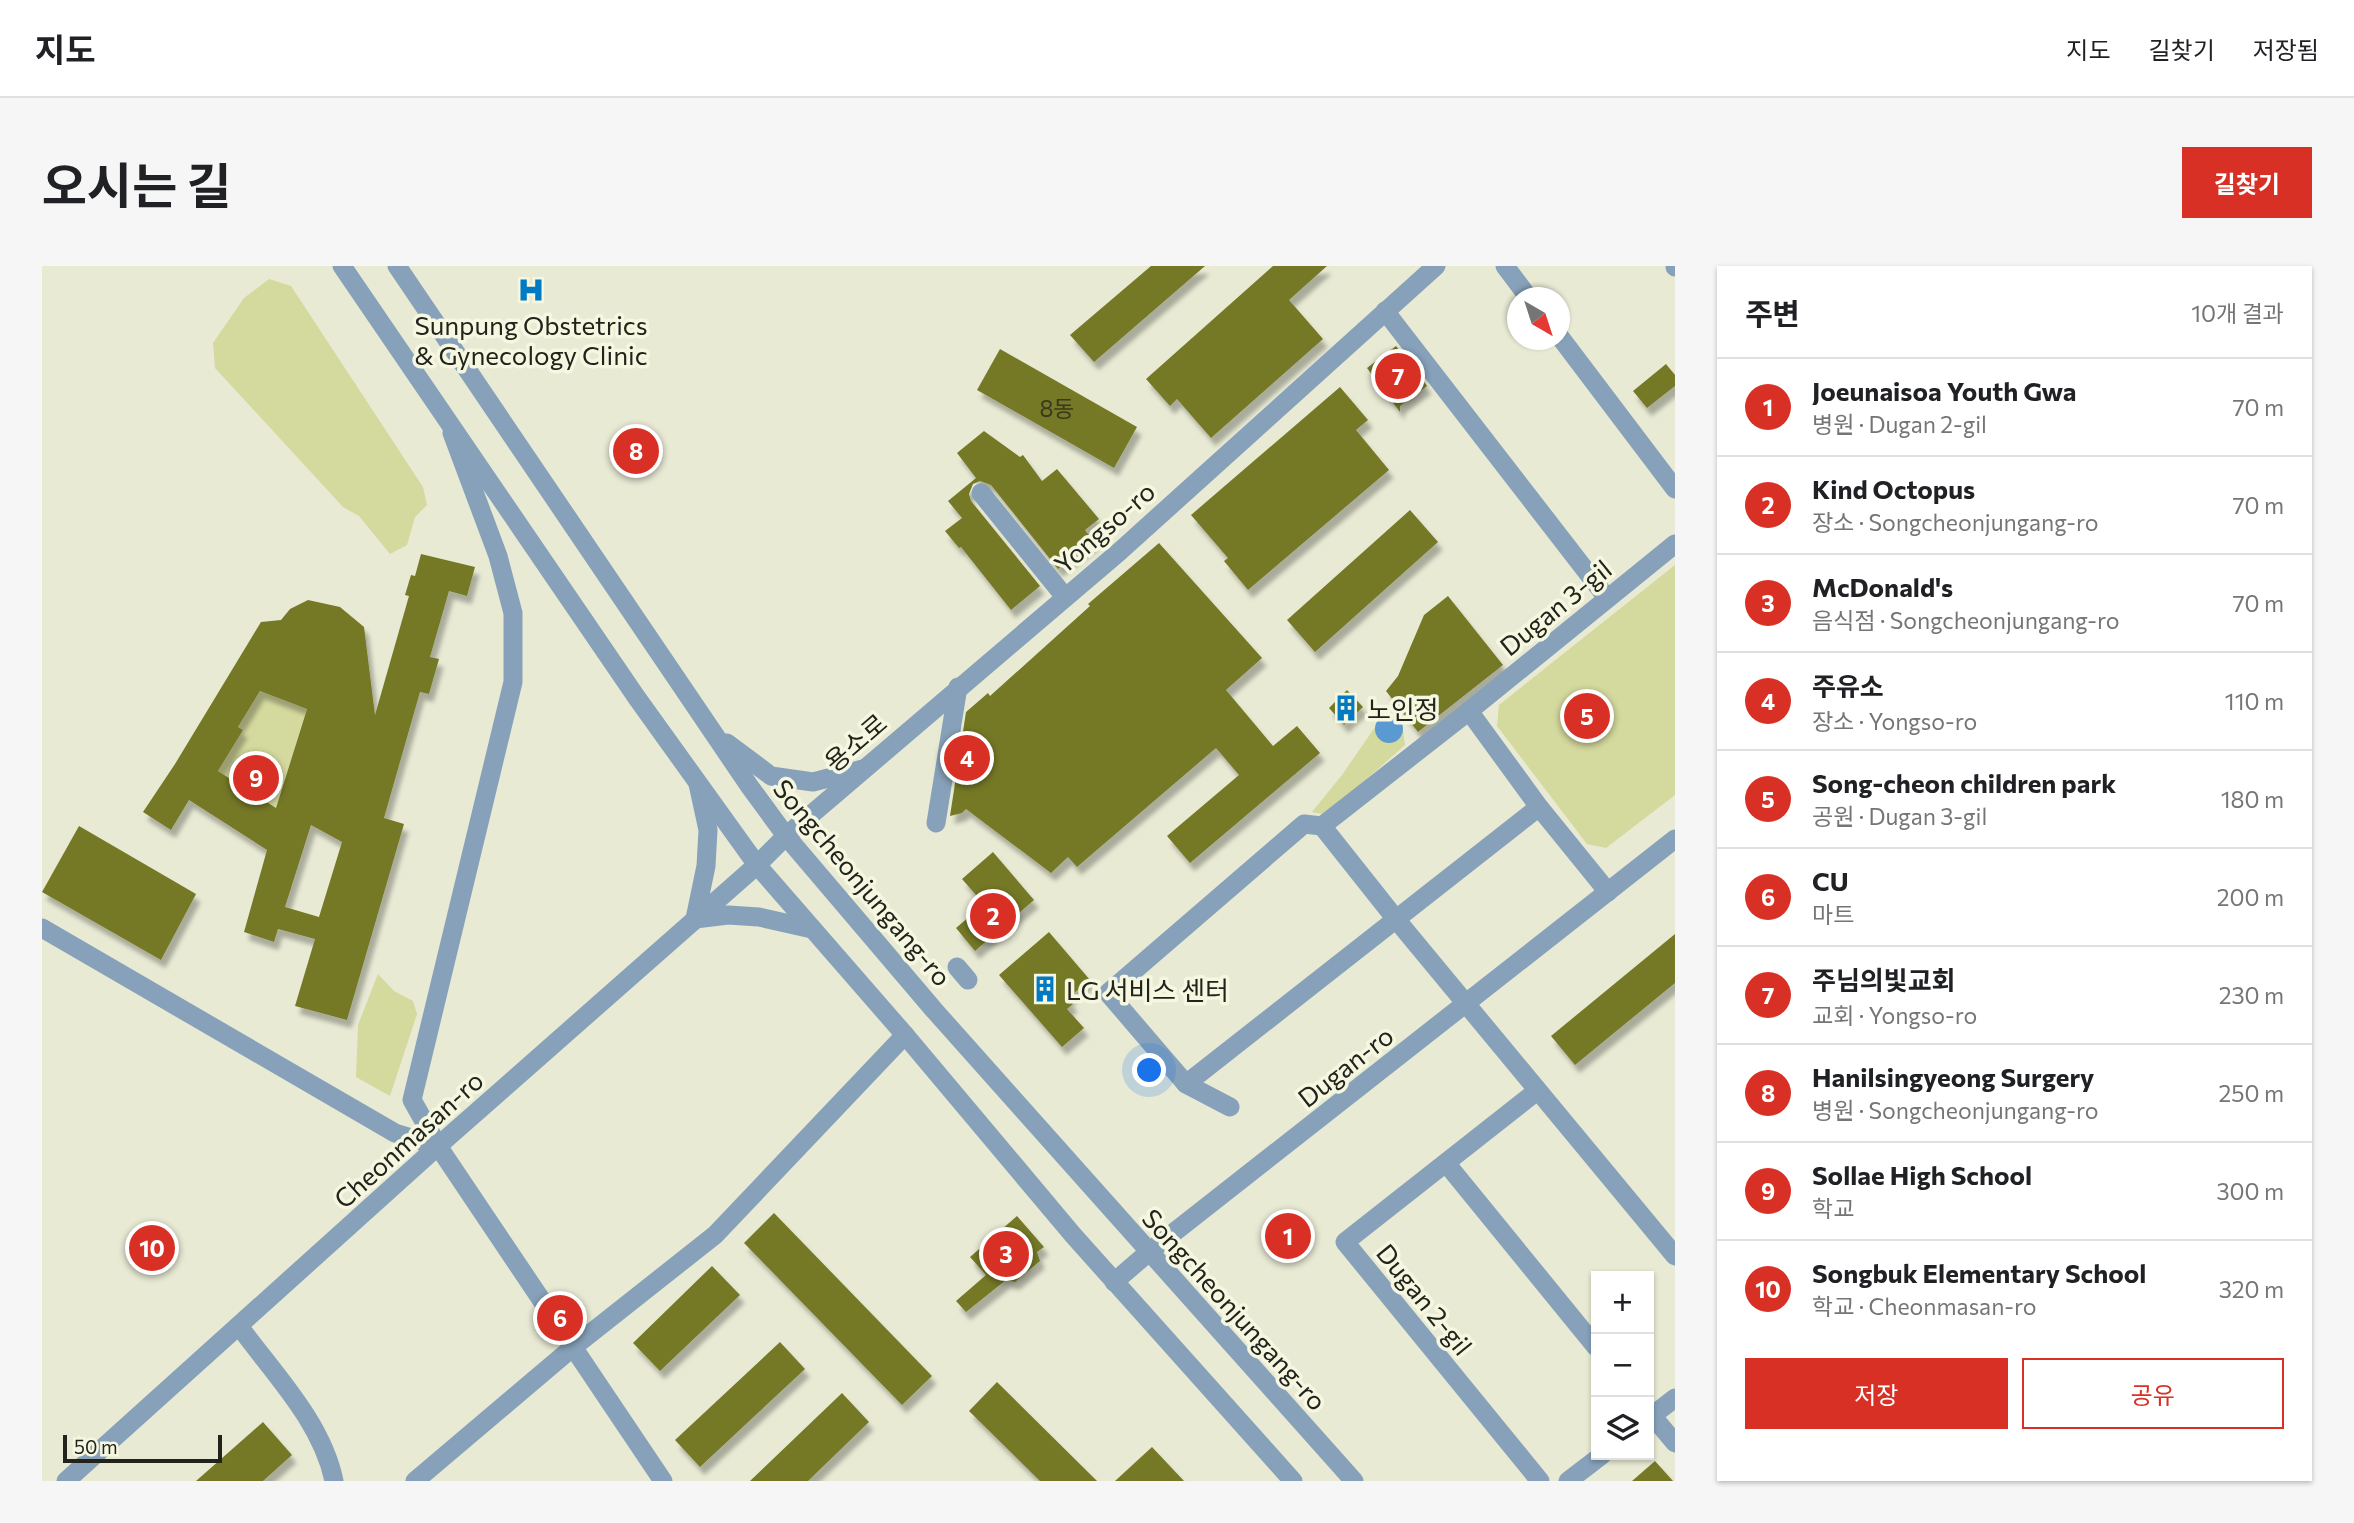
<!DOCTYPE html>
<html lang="ko">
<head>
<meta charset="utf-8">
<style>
	:root { --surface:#fff; --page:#f6f6f6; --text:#202124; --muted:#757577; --line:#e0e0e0; --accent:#d93025 }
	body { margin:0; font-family:Commissioner,"Noto Sans KR",sans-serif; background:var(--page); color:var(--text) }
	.controls { position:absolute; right:21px; bottom:21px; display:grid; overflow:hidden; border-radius:0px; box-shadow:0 2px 5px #0004 }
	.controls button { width:63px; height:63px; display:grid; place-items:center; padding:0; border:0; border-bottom:2px solid var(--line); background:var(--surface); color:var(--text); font:35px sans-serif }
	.compass { position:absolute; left:1465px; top:21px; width:63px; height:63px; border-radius:50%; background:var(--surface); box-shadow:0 2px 5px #0004; rotate:141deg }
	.scale { position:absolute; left:21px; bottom:18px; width:159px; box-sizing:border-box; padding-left:7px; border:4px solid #22231b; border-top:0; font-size:19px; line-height:24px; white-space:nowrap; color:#22231b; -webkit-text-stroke:5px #f5f7e1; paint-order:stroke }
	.you { position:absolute; left:1108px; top:805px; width:24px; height:24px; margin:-18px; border:5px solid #fff; border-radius:50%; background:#1a73e8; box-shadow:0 0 0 10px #1a73e833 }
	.badge { display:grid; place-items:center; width:46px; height:46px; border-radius:50%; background:var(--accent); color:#fff; font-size:23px; font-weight:700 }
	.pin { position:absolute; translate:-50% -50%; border:4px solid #fff; box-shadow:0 2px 7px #0006 }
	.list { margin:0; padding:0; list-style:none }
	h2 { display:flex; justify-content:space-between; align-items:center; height:91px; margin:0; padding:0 28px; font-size:30px }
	h2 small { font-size:23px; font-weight:400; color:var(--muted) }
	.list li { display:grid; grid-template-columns:46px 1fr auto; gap:21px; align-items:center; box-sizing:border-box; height:98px; padding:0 28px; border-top:2px solid var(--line) }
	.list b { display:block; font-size:26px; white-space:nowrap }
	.list p { margin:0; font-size:23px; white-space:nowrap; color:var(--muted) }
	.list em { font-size:23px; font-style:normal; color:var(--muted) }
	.actions { display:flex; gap:14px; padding:21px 28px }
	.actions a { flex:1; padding:16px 0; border:2px solid var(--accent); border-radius:0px; text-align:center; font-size:24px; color:var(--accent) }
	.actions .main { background:var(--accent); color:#fff }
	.icon { flex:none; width:38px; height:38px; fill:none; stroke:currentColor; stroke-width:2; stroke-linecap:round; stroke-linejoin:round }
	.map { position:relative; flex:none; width:1633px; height:1215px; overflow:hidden; border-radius:0px }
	header { display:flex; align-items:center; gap:42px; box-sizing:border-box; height:98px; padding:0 35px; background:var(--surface); border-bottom:2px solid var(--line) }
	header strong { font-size:33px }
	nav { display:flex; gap:38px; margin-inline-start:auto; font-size:24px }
	.intro { display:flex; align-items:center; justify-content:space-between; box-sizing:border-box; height:168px; padding:0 42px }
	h1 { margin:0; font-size:49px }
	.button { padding:18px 32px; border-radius:0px; background:var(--accent); color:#fff; font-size:24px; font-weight:700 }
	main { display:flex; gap:42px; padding:0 42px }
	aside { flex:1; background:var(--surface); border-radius:0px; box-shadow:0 2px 5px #0004 }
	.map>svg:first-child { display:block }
	.green { fill:#d4d99e }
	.water { fill:#5b9ad0 }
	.building { fill:#757928; fill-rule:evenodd; filter:url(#shadow) }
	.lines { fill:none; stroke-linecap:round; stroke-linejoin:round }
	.minor { stroke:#86a1b9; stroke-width:19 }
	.tertiary { stroke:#86a1b9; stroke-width:19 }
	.labels { text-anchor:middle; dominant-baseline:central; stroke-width:7; stroke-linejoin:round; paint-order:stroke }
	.number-label { font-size:23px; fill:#37381e }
	.poi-label { font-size:26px; fill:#22231b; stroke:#f5f7e1; text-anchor:start }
	.street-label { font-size:26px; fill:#22231b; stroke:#f5f7e1 }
</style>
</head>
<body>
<header>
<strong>지도</strong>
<nav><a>지도</a><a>길찾기</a><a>저장됨</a></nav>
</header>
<div class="intro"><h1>오시는 길</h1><a class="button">길찾기</a></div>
<main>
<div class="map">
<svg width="1633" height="1215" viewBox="0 0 1633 1215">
	<defs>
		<filter id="shadow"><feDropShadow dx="4.5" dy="8" stdDeviation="2" flood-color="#0004"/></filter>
	</defs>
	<rect width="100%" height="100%" fill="#e8ead4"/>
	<g class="green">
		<path d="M 227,13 L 249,20 L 381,221 L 385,239 L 373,251 L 365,279 L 348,288 L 317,250 L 301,241 L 173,102 L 171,77 L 202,32 Z"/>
		<path d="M 1633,299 L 1633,529 L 1564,582 L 1545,578 L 1455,460 L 1457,439 Z"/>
		<path d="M 235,398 L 241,434 L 255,439 L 273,416 L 234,542 L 168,500 L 201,464 L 196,461 Z"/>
		<path d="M 1349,449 L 1360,457 L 1363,479 L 1284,549 L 1270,546 L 1300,509 L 1340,451 Z"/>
		<path d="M 336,708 L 352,725 L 371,735 L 375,748 L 348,830 L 314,811 L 316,759 Z"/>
	</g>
	<circle class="water" cx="1347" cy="463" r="14"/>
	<g class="building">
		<path d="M 1109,0 L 1163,0 L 1052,96 L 1028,69 Z"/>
		<path d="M 1231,0 L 1285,0 L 1247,34 L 1281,73 L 1169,172 L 1135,133 L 1128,140 L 1104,113 Z"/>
		<path d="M 1354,80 L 1385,120 L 1358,140 L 1358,146 L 1325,102 Z"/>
		<path d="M 958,83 L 1095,161 L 1072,202 L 935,124 Z"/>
		<path d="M 1624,98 L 1633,109 L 1633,120 L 1605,142 L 1591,125 Z"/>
		<path d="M 1298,121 L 1326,154 L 1314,164 L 1347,204 L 1206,324 L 1182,295 L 1186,292 L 1149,249 Z"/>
		<path d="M 942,165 L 978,191 L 981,189 L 1000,215 L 1015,203 L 1057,253 L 1043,264 L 1052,276 L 1016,303 L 949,219 L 938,215 L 931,218 L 927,228 L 929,235 L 998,320 L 969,344 L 919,281 L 917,282 L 903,265 L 920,252 L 906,235 L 934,212 L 915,187 Z"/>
		<path d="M 1368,244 L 1396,276 L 1273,386 L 1245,354 Z"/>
		<path d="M 1117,277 L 1220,392 L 1184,424 L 1231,480 L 1255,460 L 1278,487 L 1148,597 L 1125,570 L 1197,509 L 1174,482 L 1035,601 L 1026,591 L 1009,607 L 924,543 L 920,547 L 908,550 L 924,446 L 946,427 L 948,430 L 1048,340 L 1046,338 Z"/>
		<path d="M 379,288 L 433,301 L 425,330 L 407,325 L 388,391 L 397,393 L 387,428 L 378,426 L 342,552 L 362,558 L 305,754 L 253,740 L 273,673 L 236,663 L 232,676 L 202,666 L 225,584 L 147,534 L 129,564 L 101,546 L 133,498 L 219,356 L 239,354 L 248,343 L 266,334 L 298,341 L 322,361 L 333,449 L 367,330 L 363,329 L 369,309 L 373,310 ZM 218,425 L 265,443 L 234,542 L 176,505 L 201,464 L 196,461 ZM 269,559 L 300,576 L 277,651 L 243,641 Z"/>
		<path d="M 1406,330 L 1461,399 L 1376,466 L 1344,425 L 1356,410 L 1382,349 Z"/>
		<path d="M 1305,424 L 1321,441 L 1302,459 L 1287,442 Z"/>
		<path d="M 37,560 L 154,628 L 119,694 L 0,626 Z"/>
		<path d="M 951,586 L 992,634 L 933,685 L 914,662 L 942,638 L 920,613 Z"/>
		<path d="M 1007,666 L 1048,714 L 1026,732 L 1031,738 L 1025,743 L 1042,762 L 1020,781 L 957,709 Z"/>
		<path d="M 1633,668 L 1633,717 L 1533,799 L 1509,770 Z"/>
		<path d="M 732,947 L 890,1110 L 860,1139 L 702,977 Z"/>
		<path d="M 975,950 L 1002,981 L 995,986 L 998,995 L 973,1016 L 964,1014 L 924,1046 L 914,1035 L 944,1009 L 928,991 Z"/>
		<path d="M 670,1000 L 698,1029 L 618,1105 L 591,1077 Z"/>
		<path d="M 738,1076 L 763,1103 L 658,1201 L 633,1174 Z"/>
		<path d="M 955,1116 L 1055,1215 L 998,1215 L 927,1145 Z"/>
		<path d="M 800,1127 L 827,1156 L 766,1215 L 708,1215 Z"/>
		<path d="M 221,1156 L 250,1189 L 221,1215 L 154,1215 Z"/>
		<path d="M 1110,1181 L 1142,1215 L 1073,1215 Z"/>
		<path d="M 1613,1195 L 1631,1215 L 1590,1215 Z"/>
	</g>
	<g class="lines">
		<g class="minor">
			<path d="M 1463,0 L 1487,32"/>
			<path d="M 1633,0 L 1633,1"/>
			<path d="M 1343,45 L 1565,332"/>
			<path d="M 1518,71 L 1633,223"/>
			<path d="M 410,167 L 456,290 L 471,347 L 471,416 L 370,834 L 396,880 L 621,1215"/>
			<path d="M 939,227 L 1023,331"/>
			<path d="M 1427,445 L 1497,541 L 1566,626"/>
			<path d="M 894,557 L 916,421"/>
			<path d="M 1280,560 L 1353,652 L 1633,990"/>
			<path d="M 653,653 L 664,600 L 666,564 L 656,518"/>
			<path d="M 0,662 L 353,867 L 396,880"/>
			<path d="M 915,701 L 926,714"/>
			<path d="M 1144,818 L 1497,541"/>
			<path d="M 1495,825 L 1303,976 L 1498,1215"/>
			<path d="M 1188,841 L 1144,818 L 1066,727 L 1262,558 L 1280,560 L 1427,445 L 1633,278"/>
			<path d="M 1404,897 L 1554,1081"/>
			<path d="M 1072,1016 L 1107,986 L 1633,573"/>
			<path d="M 197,1060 C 232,1108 280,1156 292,1215"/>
			<path d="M 1607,1146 L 1633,1177"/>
			<path d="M 1607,1152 L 1633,1132"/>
			<path d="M 24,1215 L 396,880 L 715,599 L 744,570 L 1077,286 L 1394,0"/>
			<path d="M 373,1215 L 530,1082 L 673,969 L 863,769"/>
			<path d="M 1526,1215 L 1560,1189"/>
		</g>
		<g class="tertiary">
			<path d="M 300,0 L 595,432 L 715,599 L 863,769 L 1031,969 L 1251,1215"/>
			<path d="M 355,0 L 708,521 L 744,570 L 892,744 L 1312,1215"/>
			<path d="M 685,477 L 729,510 L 771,516 L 821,503"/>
			<path d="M 653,653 L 686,649 L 717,651 L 770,663"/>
		</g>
	</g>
	<defs>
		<g id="hospital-bare" transform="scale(2.1)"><path d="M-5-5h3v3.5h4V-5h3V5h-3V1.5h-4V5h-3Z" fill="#007ac3" stroke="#f5f7e1" stroke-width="2.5" paint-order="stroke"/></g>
		<g id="building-bare" transform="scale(2.1)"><path d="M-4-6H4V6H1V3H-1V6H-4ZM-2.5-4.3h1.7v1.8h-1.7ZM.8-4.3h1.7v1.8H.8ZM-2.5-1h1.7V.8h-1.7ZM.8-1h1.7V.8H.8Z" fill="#007ac3" stroke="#f5f7e1" stroke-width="2.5" paint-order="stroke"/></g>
	</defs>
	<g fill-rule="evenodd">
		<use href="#hospital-bare" x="489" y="24"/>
		<use href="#building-bare" x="1304" y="442"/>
		<use href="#building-bare" x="1003" y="723"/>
	</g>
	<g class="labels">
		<g class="number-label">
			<text x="1015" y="142">8동</text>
		</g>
		<g class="poi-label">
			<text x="489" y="58" text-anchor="middle">Sunpung Obstetrics<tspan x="489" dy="30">&amp; Gynecology Clinic</tspan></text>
			<text x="1325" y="442">노인정</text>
			<text x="1024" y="723">LG 서비스 센터</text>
		</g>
		<g class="street-label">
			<text transform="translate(1062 261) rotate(-41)">Yongso-ro</text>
			<text transform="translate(1513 341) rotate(-39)">Dugan 3-gil</text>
			<text transform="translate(813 476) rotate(-41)">용소로</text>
			<text transform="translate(821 616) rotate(50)">Songcheonjungang-ro</text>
			<text transform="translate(1303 800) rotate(-38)">Dugan-ro</text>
			<text transform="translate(366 873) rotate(-42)">Cheonmasan-ro</text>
			<text transform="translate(1383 1033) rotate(51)">Dugan 2-gil</text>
			<text transform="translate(1193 1043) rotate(48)">Songcheonjungang-ro</text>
		</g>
	</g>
</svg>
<div class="controls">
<button>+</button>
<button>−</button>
<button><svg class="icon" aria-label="layers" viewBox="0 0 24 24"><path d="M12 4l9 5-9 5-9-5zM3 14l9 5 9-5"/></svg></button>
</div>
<svg class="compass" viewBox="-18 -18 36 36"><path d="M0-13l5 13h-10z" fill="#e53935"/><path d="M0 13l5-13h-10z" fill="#757577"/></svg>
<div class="scale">50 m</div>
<div class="you"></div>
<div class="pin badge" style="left:1246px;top:970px">1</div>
<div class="pin badge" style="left:951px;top:650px">2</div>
<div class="pin badge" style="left:964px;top:988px">3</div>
<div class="pin badge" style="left:925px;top:492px">4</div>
<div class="pin badge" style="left:1545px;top:450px">5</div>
<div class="pin badge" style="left:518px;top:1052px">6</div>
<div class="pin badge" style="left:1356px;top:110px">7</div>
<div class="pin badge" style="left:594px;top:185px">8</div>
<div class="pin badge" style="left:214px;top:512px">9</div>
<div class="pin badge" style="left:110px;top:982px">10</div>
</div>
<aside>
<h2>주변<small>10개 결과</small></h2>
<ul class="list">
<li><span class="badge">1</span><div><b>Joeunaisoa Youth Gwa</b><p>병원 · Dugan 2-gil</p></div><em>70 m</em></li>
<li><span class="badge">2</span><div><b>Kind Octopus</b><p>장소 · Songcheonjungang-ro</p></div><em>70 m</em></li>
<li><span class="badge">3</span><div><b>McDonald's</b><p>음식점 · Songcheonjungang-ro</p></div><em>70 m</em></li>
<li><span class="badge">4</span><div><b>주유소</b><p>장소 · Yongso-ro</p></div><em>110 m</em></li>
<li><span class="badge">5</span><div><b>Song-cheon children park</b><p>공원 · Dugan 3-gil</p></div><em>180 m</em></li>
<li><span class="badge">6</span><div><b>CU</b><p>마트</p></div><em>200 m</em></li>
<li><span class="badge">7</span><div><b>주님의빛교회</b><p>교회 · Yongso-ro</p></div><em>230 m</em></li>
<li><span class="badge">8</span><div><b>Hanilsingyeong Surgery</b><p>병원 · Songcheonjungang-ro</p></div><em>250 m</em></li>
<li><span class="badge">9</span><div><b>Sollae High School</b><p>학교</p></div><em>300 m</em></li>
<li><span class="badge">10</span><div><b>Songbuk Elementary School</b><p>학교 · Cheonmasan-ro</p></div><em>320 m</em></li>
</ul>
<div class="actions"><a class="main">저장</a><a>공유</a></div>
</aside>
</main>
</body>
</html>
